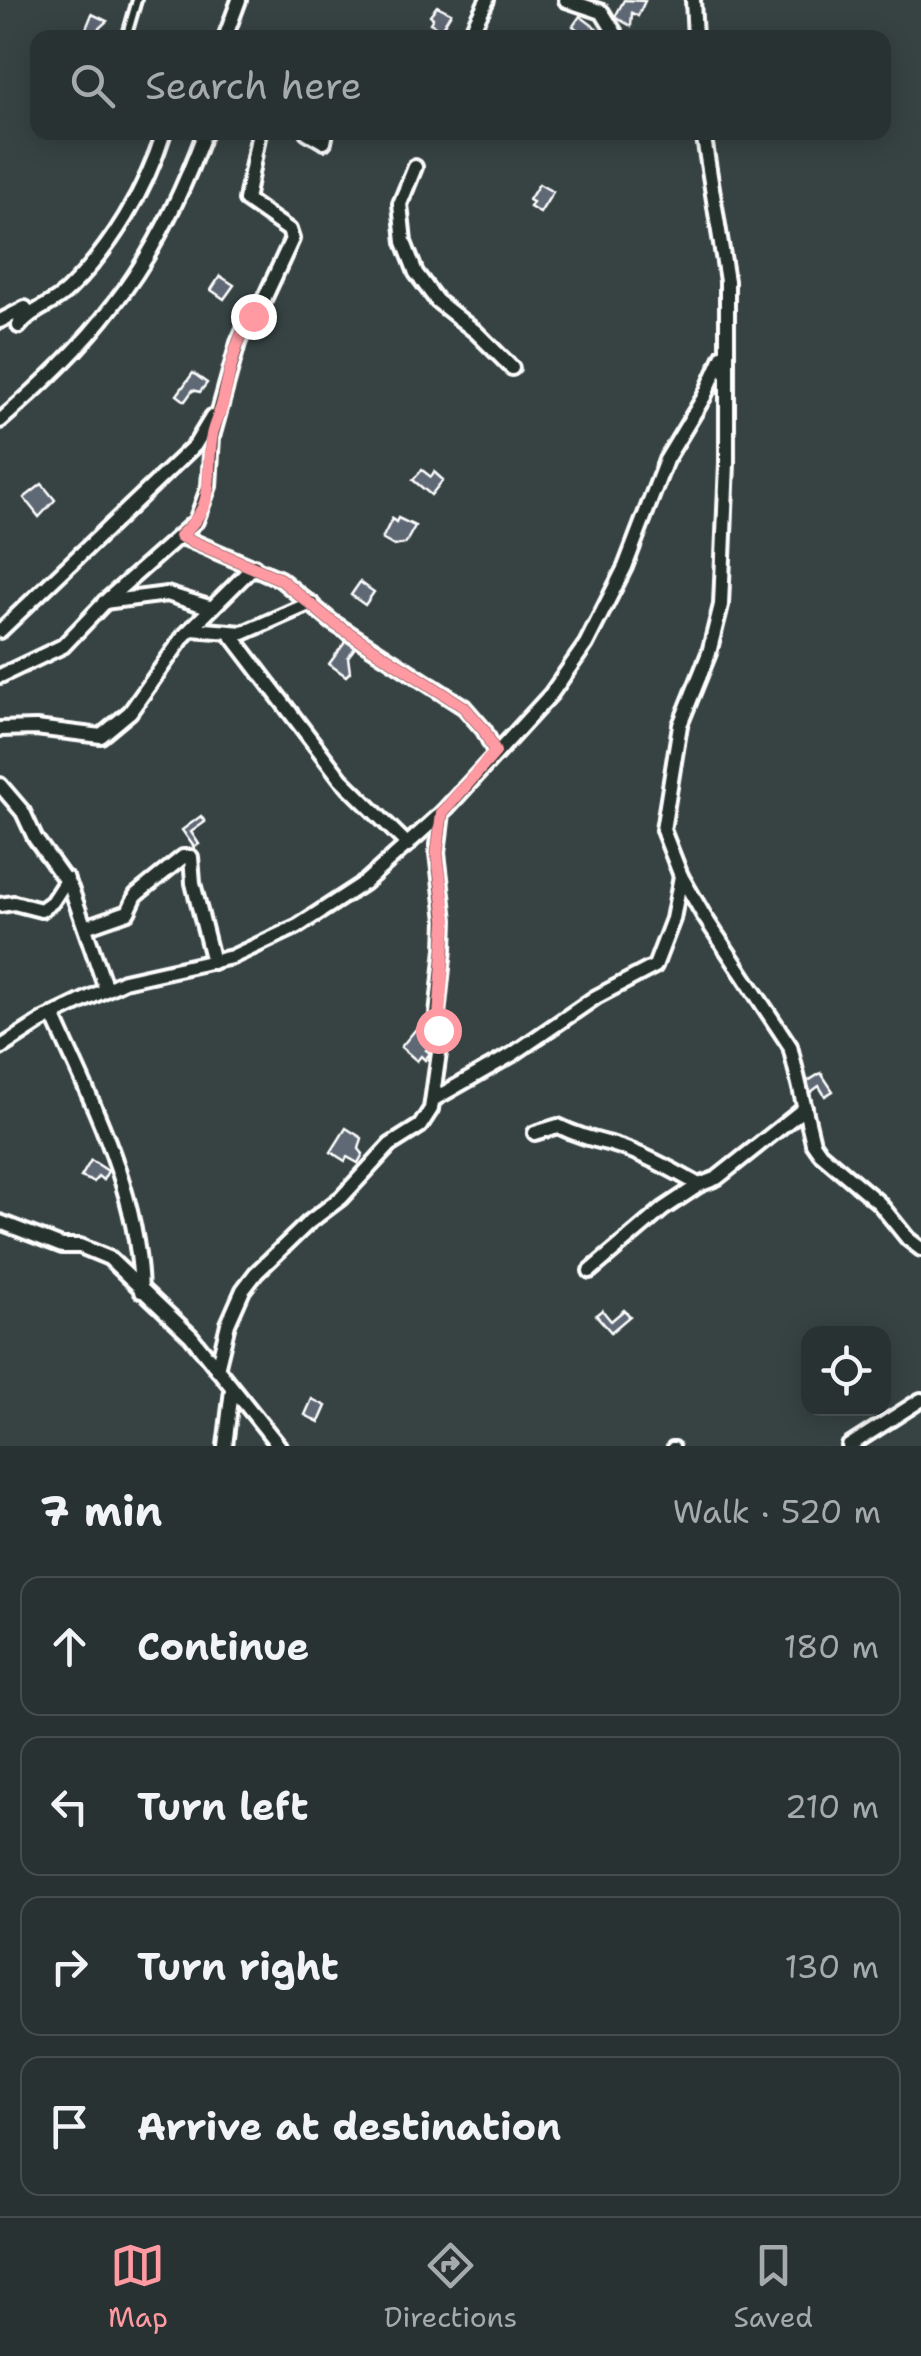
<!DOCTYPE html>
<html lang="en">
<head>
<meta charset="utf-8">
<style>
	:root { --surface:#293232; --page:#313a3a; --text:#f1f3f6; --muted:#a5aaac; --line:#454d4d; --accent:#ff9aa2 }
	body { margin:0; font-family:"Shantell Sans",sans-serif; background:var(--page); color:var(--text) }
	.controls { position:absolute; right:30px; bottom:30px; display:grid; overflow:hidden; border-radius:20px; box-shadow:0 5px 25px #0003 }
	.controls button { width:90px; height:90px; display:grid; place-items:center; padding:0; border:0; border-bottom:2px solid var(--line); background:var(--surface); color:var(--text); font:50px sans-serif }
	.stop { position:absolute; width:30px; height:30px; margin:-22px; border:8px solid #ff9aa2; border-radius:50%; background:#fff }
	.stop.end { background:#ff9aa2; border-color:#fff; box-shadow:0 2px 10px #0008 }
	.list { margin:0; padding:0; list-style:none }
	h2 { display:flex; justify-content:space-between; align-items:center; height:130px; margin:0; padding:0 40px; font-size:42px }
	h2 small { font-size:32px; font-weight:400; color:var(--muted) }
	.list li { display:grid; grid-template-columns:65px 1fr auto; gap:30px; align-items:center; box-sizing:border-box; height:140px; margin:0 20px 20px; padding:0 20px; border:2px solid var(--line); border-radius:20px }
	.list b { display:block; font-size:38px; white-space:nowrap }
	.list em { font-size:32px; font-style:normal; color:var(--muted) }
	.icon { flex:none; width:55px; height:55px; fill:none; stroke:currentColor; stroke-width:2; stroke-linecap:round; stroke-linejoin:round }
	.map { position:relative; flex:none; width:921px; height:1446px; overflow:hidden }
	.search { position:absolute; background:var(--surface); box-shadow:0 5px 25px #0003; left:30px; right:30px; top:30px; height:110px; display:flex; align-items:center; gap:25px; box-sizing:border-box; padding:0 35px; border-radius:20px; color:var(--muted); font-size:38px }
	.sheet { height:770px; background:var(--surface) }
	nav { display:flex; justify-content:space-around; align-items:center; box-sizing:border-box; height:140px; border-top:2px solid var(--line); background:var(--surface); font-size:28px; color:var(--muted) }
	nav a { display:grid; justify-items:center; gap:5px }
	nav .on { color:var(--accent) }
	.map>svg:first-child { display:block }
	.building { fill:#5e6875; stroke:#fff; stroke-width:2.5 }
	.lines { fill:none; stroke-linecap:round; stroke-linejoin:round }
	.lane-casing { stroke:#fff; stroke-width:14 }
	.street-casing { stroke:#fff; stroke-width:20 }
	.lane { stroke:#26332d; stroke-width:6 }
	.street { stroke:#26332d; stroke-width:12 }
	.route { stroke:#ff9aa2; stroke-width:12 }
</style>
</head>
<body>
<div class="map">
<svg width="921" height="1446" viewBox="0 0 921 1446">
	<rect width="100%" height="100%" fill="#374343"/>
	<filter id="ink" filterUnits="userSpaceOnUse"><feTurbulence type="fractalNoise" baseFrequency=".01" numOctaves="2"/><feDisplacementMap in="SourceGraphic" scale="20" xChannelSelector="R" yChannelSelector="G"/><feConvolveMatrix kernelMatrix="1 2 1 2 8 2 1 2 1" color-interpolation-filters="sRGB"/></filter>
	<g filter="url(#ink)">
		<g class="building">
			<path d="M 624,0 L 645,1 L 638,16 L 632,13 L 631,26 L 615,17 Z"/>
			<path d="M 437,6 L 451,13 L 441,29 L 430,23 L 433,18 L 430,15 Z"/>
			<path d="M 92,14 L 107,21 L 97,30 L 103,33 L 101,38 L 90,38 L 85,31 Z"/>
			<path d="M 580,16 L 600,31 L 595,38 L 588,38 L 573,26 Z"/>
			<path d="M 539,184 L 553,192 L 540,213 L 530,207 L 533,202 L 529,200 Z"/>
			<path d="M 220,276 L 234,285 L 224,299 L 211,290 Z"/>
			<path d="M 193,373 L 207,383 L 200,392 L 193,390 L 185,401 L 177,395 Z"/>
			<path d="M 422,470 L 431,477 L 434,472 L 443,480 L 431,495 L 413,480 Z"/>
			<path d="M 42,484 L 55,500 L 39,517 L 24,498 Z"/>
			<path d="M 398,518 L 415,526 L 405,544 L 394,546 L 382,539 L 392,519 L 396,522 Z"/>
			<path d="M 360,582 L 374,592 L 365,605 L 351,595 Z"/>
			<path d="M 354,630 L 357,645 L 348,657 L 350,672 L 346,676 L 329,664 Z"/>
			<path d="M 201,816 L 205,822 L 191,832 L 199,844 L 194,847 L 182,830 Z"/>
			<path d="M 416,1029 L 432,1043 L 426,1050 L 430,1053 L 425,1060 L 421,1056 L 417,1061 L 401,1047 Z"/>
			<path d="M 821,1073 L 833,1091 L 825,1096 L 819,1086 L 811,1092 L 805,1083 Z"/>
			<path d="M 346,1128 L 362,1138 L 359,1149 L 363,1154 L 358,1163 L 347,1157 L 345,1161 L 331,1152 Z"/>
			<path d="M 91,1160 L 108,1171 L 103,1180 L 98,1176 L 94,1182 L 81,1177 Z"/>
			<path d="M 602,1310 L 611,1321 L 624,1310 L 630,1316 L 611,1332 L 596,1315 Z"/>
			<path d="M 312,1399 L 326,1406 L 319,1422 L 305,1415 Z"/>
		</g>
		<g class="lines">
			<g class="lane-casing">
				<g id="lane">
					<path d="M 126,38 L 137,0"/>
					<path d="M 672,1446 L 675,1446"/>
				</g>
			</g>
			<g class="street-casing">
				<g id="street">
					<path d="M 566,0 L 602,12 L 618,38"/>
					<path d="M 693,0 L 695,38"/>
					<path d="M 225,38 L 239,0"/>
					<path d="M 468,38 L 487,0"/>
					<path d="M 307,132 L 324,142 L 326,132"/>
					<path d="M 703,132 L 727,281 L 727,463 L 721,605 L 709,653 L 680,725 L 663,830 L 681,876 L 704,916 L 790,1046 L 813,1143 L 820,1153 L 879,1203 L 908,1239 L 921,1249"/>
					<path d="M 415,167 L 400,204 L 404,242 L 416,273 L 437,301 L 476,332 L 512,368"/>
					<path d="M 0,321 L 25,308 L 19,326 C 33,308 52,306 68,290 C 111,248 146,190 164,132"/>
					<path d="M 0,421 C 40,386 82,347 114,304 C 153,255 183,191 205,132"/>
					<path d="M 180,536 L 280,579 L 332,622 L 464,707 L 484,730 L 495,752"/>
					<path d="M 104,602 L 167,594 L 212,608"/>
					<path d="M 192,629 L 243,633 L 311,603"/>
					<path d="M 0,631 L 195,445 L 212,417"/>
					<path d="M 229,632 L 341,779 L 408,845"/>
					<path d="M 0,676 L 63,646 L 109,598 L 196,521 L 209,486 L 212,437 L 238,343 L 244,329 L 260,308 L 292,239 L 289,230 L 246,200 L 259,132"/>
					<path d="M 0,729 L 36,728 L 101,736 L 130,712 L 184,636 L 254,566"/>
					<path d="M 0,785 L 23,812 L 35,838 L 71,888 L 106,989"/>
					<path d="M 0,905 L 14,903 L 41,910 L 52,902 L 67,879"/>
					<path d="M 85,927 L 128,912 L 136,895 L 183,857 L 191,857 L 193,883 L 213,962"/>
					<path d="M 53,1015 C 93,1106 138,1189 141,1291"/>
					<path d="M 0,1048 L 45,1019 L 124,981 L 232,957 L 298,926 L 364,883 L 442,813 L 551,694 L 586,644 L 625,567 L 666,460 L 704,397 L 723,355"/>
					<path d="M 434,1099 L 513,1054 L 596,997 L 655,966 L 673,919 L 681,876"/>
					<path d="M 535,1133 L 558,1126 C 576,1135 591,1139 611,1144 C 642,1153 671,1169 699,1185 L 717,1178 L 805,1108"/>
					<path d="M 0,1222 L 62,1246 L 80,1246 L 109,1258 L 191,1336 L 279,1446"/>
					<path d="M 590,1271 L 663,1209 L 699,1185"/>
					<path d="M 217,1369 L 228,1324 L 243,1290 L 256,1273 L 308,1223 L 341,1198 L 390,1145 L 420,1126 L 431,1109 L 440,1046 L 437,1015 L 444,949 L 445,920 L 437,853 L 442,813"/>
					<path d="M 225,1446 L 232,1390"/>
					<path d="M 849,1446 L 921,1400"/>
				</g>
			</g>
			<use href="#lane" class="lane"/>
			<use href="#street" class="street"/>
		</g>
	</g>
	<g class="lines" filter="url(#ink)">
		<path class="route" d="M 253,316 C 233,340 230,376 222,405 C 219,416 214,425 212,435 C 204,479 220,501 180,536 L 280,579 L 332,622 L 464,707 L 484,730 L 495,752 L 442,813 L 437,853 L 446,920 L 438,1030"/>
	</g>
</svg>
<div class="controls">
<button><svg class="icon" aria-label="locate" viewBox="0 0 24 24"><circle cx="12" cy="12" r="6"/><path d="M12 2v4M12 18v4M2 12h4M18 12h4"/></svg></button>
</div>
<div class="stop" style="left:438px;top:1030px"></div>
<div class="stop end" style="left:253px;top:316px"></div>
<div class="search"><svg class="icon" aria-label="search" viewBox="0 0 24 24"><circle cx="10" cy="10" r="6"/><path d="M15 15l6 6"/></svg>Search here</div>
</div>
<section class="sheet">
<h2>7 min<small>Walk · 520 m</small></h2>
<ul class="list">
<li><svg class="icon" aria-label="ahead" viewBox="0 0 24 24"><path d="M12 20V5M6 11l6-6 6 6"/></svg><div><b>Continue</b></div><em>180 m</em></li>
<li><svg class="icon" aria-label="left" viewBox="0 0 24 24"><path d="M17 20v-9H6M10 6l-5 5 5 5"/></svg><div><b>Turn left</b></div><em>210 m</em></li>
<li><svg class="icon" aria-label="right" viewBox="0 0 24 24"><path d="M7 20v-9h11M14 6l5 5-5 5"/></svg><div><b>Turn right</b></div><em>130 m</em></li>
<li><svg class="icon" aria-label="arrive" viewBox="0 0 24 24"><path d="M6 21V4h12l-3 4 3 4H6"/></svg><div><b>Arrive at destination</b></div></li>
</ul>
</section>
<nav>
<a class="on"><svg class="icon" aria-label="map" viewBox="0 0 24 24"><path d="M3 6l6-2 6 2 6-2v14l-6 2-6-2-6 2zM9 4v14M15 6v14"/></svg>Map</a>
<a><svg class="icon" aria-label="directions" viewBox="0 0 24 24"><path d="M12 3l9 9-9 9-9-9zM9 14v-3h6M13 9l2 2-2 2"/></svg>Directions</a>
<a><svg class="icon" aria-label="saved" viewBox="0 0 24 24"><path d="M7 4h10v16l-5-4-5 4z"/></svg>Saved</a>
</nav>
</body>
</html>
